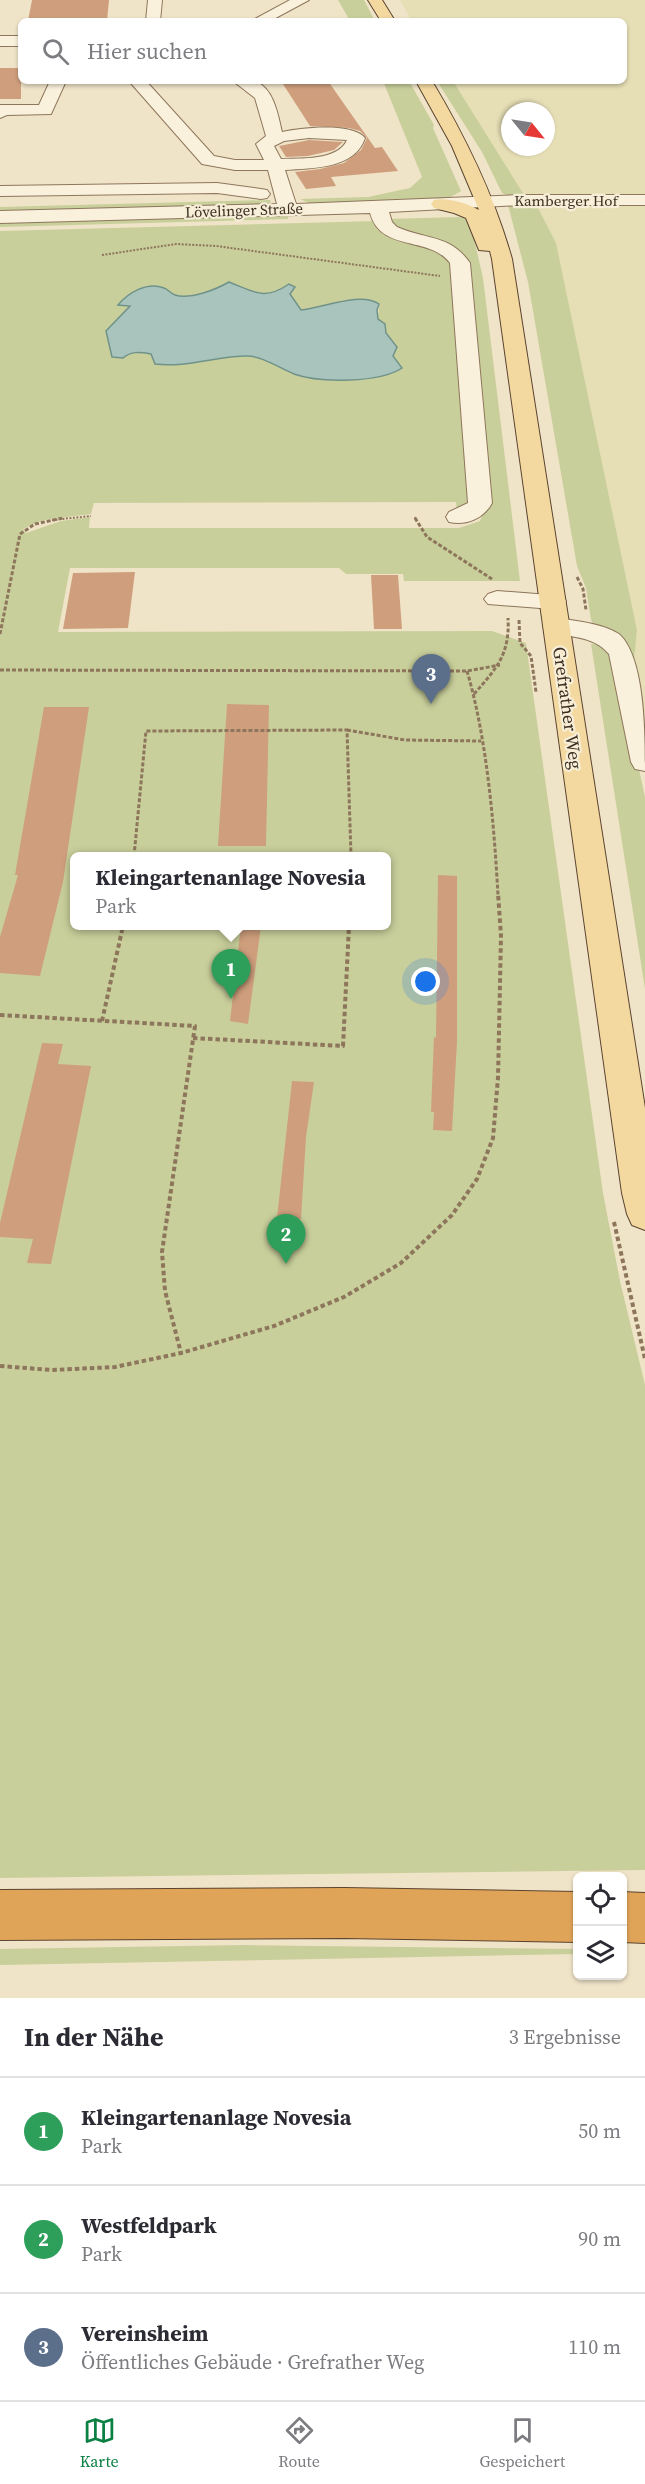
<!DOCTYPE html>
<html lang="de">
<head>
<meta charset="utf-8">
<style>
	:root { --surface:#fff; --page:#f2f2f3; --text:#2b2b33; --muted:#7c7c81; --line:#e1e1e2; --accent:#0b8043 }
	body { margin:0; font-family:"Source Serif 4",serif; background:var(--page); color:var(--text) }
	.controls { position:absolute; right:18px; bottom:18px; display:grid; overflow:hidden; border-radius:9px; box-shadow:0 2px 4px #0004 }
	.controls button { width:54px; height:54px; display:grid; place-items:center; padding:0; border:0; border-bottom:2px solid var(--line); background:var(--surface); color:var(--text); font:30px sans-serif }
	.compass { position:absolute; left:501px; top:102px; width:54px; height:54px; border-radius:50%; background:var(--surface); box-shadow:0 2px 4px #0004; rotate:120deg }
	.you { position:absolute; left:426px; top:982px; width:21px; height:21px; margin:-15px; border:4px solid #fff; border-radius:50%; background:#1a73e8; box-shadow:0 0 0 9px #1a73e833 }
	.badge { display:grid; place-items:center; width:39px; height:39px; border-radius:50%; background:var(--accent); color:#fff; font-size:20px; font-weight:700 }
	.pin { position:absolute; translate:-50% -50px; filter:drop-shadow(0 2px 3px #0008) }
	.pin::after { content:''; position:absolute; top:32px; width:21px; height:18px; background:inherit; clip-path:polygon(0 0,100% 0,50% 100%) }
	.popup { position:absolute; left:70px; top:852px; width:321px; height:78px; box-sizing:border-box; display:grid; place-content:center; border-radius:9px; background:var(--surface); filter:drop-shadow(0 2px 4px #0005); font-size:20px; white-space:nowrap; color:var(--muted) }
	.popup b { font-size:22px; color:var(--text) }
	.popup::after { content:''; position:absolute; left:50%; top:100%; margin-left:-12px; border:12px solid transparent; border-top-color:var(--surface) }
	.list { margin:0; padding:0; list-style:none }
	h2 { display:flex; justify-content:space-between; align-items:center; height:78px; margin:0; padding:0 24px; font-size:26px }
	h2 small { font-size:20px; font-weight:400; color:var(--muted) }
	.list li { display:grid; grid-template-columns:39px 1fr auto; gap:18px; align-items:center; box-sizing:border-box; height:108px; padding:0 24px; border-top:2px solid var(--line) }
	.list b { display:block; font-size:22px; white-space:nowrap }
	.list p { margin:0; font-size:20px; white-space:nowrap; color:var(--muted) }
	.list em { font-size:20px; font-style:normal; color:var(--muted) }
	.icon { flex:none; width:33px; height:33px; fill:none; stroke:currentColor; stroke-width:2; stroke-linecap:round; stroke-linejoin:round }
	.map { position:relative; flex:none; width:645px; height:1998px; overflow:hidden }
	.search { position:absolute; background:var(--surface); box-shadow:0 2px 4px #0004; left:18px; right:18px; top:18px; height:66px; display:flex; align-items:center; gap:15px; box-sizing:border-box; padding:0 21px; border-radius:9px; color:var(--muted); font-size:22px }
	.sheet { height:402px; background:var(--surface) }
	nav { display:flex; justify-content:space-around; align-items:center; box-sizing:border-box; height:84px; border-top:2px solid var(--line); background:var(--surface); font-size:16px; color:var(--muted) }
	nav a { display:grid; justify-items:center; gap:3px }
	nav .on { color:var(--accent) }
	.map>svg:first-child { display:block }
	.farmland { fill:#e6deb5; fill-rule:evenodd }
	.green { fill:#c9cf9b; fill-rule:evenodd }
	.water { fill:#a9c4bc; stroke:#6f938a; stroke-width:1.5 }
	.building { fill:#cf9f7d }
	.lines { fill:none; stroke-linecap:round; stroke-linejoin:round }
	.minor-casing { stroke:#8d765c; stroke-width:2 }
	.major-casing { stroke:#5b4430; stroke-width:2 }
	.highway-casing { stroke:#5b4430; stroke-width:2 }
	.path-far2 { stroke:#8d765c; stroke-width:2; stroke-dasharray:2 1.5; stroke-linecap:butt }
	.path-far1 { stroke:#8d765c; stroke-width:3; stroke-dasharray:4 2; stroke-linecap:butt }
	.path { stroke:#8d765c; stroke-width:4; stroke-dasharray:4.5 3; stroke-linecap:butt }
	.minor { fill:#faf1dc; fill-rule:evenodd }
	.major { fill:#f3d9a0; fill-rule:evenodd }
	.highway { fill:#e0a458; fill-rule:evenodd }
	.labels { text-anchor:middle; dominant-baseline:central; stroke-width:4.5; stroke-linejoin:round; paint-order:stroke }
	.far-street-label { font-size:15px; fill:#3d2e20; stroke:#f7eed8 }
	.street-label { font-size:18px; fill:#3d2e20; stroke:#f7eed8 }
</style>
</head>
<body>
<div class="map">
<svg width="645" height="1998" viewBox="0 0 645 1998">
	<rect width="100%" height="100%" fill="#f0e4c8"/>
	<g class="farmland">
		<path d="M 400,0 L 645,0 L 645,198 L 526,198 L 453,81 L 624,81 L 624,21 L 412,21 ZM 510,111 L 546,111 L 546,147 L 510,147 Z"/>
		<path d="M 645,201 L 645,731 L 634,661 L 637,630 L 556,243 L 537,206 L 556,202 Z"/>
	</g>
	<g class="green">
		<path d="M 338,0 L 364,0 L 375,21 L 350,21 Z"/>
		<path d="M 383,81 L 409,81 L 434,125 L 433,128 L 461,191 L 449,198 L 311,204 L 300,199 L 368,197 L 410,188 L 422,177 Z"/>
		<path d="M 437,81 L 453,81 L 526,198 L 511,197 L 502,193 L 482,152 Z"/>
		<path d="M 270,200 L 271,202 L 262,206 L 0,214 L 0,207 Z"/>
		<path d="M 556,202 L 537,206 L 556,243 L 637,630 L 634,661 L 614,633 L 593,623 L 591,620 L 586,588 L 577,566 L 528,282 L 508,205 Z"/>
		<path d="M 288,212 L 288,219 L 0,227 L 0,220 Z"/>
		<path d="M 460,217 L 470,221 L 483,278 L 520,581 L 404,581 L 403,574 L 346,574 L 339,568 L 70,568 L 58,632 L 492,631 L 526,643 L 603,1193 L 620,1281 L 645,1385 L 645,1870 L 0,1878 L 0,231 L 376,221 L 377,226 L 385,233 L 443,251 L 454,265 L 471,503 L 464,510 L 457,511 L 456,502 L 94,503 L 91,514 L 50,519 L 37,522 L 23,529 L 26,533 L 61,521 L 90,517 L 89,528 L 459,528 L 480,521 L 487,503 L 467,264 C 450,231 404,248 386,219 ZM 229,282 C 255,292 264,300 289,284 L 295,287 L 290,294 L 301,310 C 323,308 360,291 379,304 L 378,319 L 385,324 L 386,333 L 396,347 L 393,356 L 402,368 C 380,383 319,383 294,374 C 280,368 261,356 247,356 C 216,356 186,368 155,364 L 151,354 C 140,352 131,351 123,358 L 112,356 L 106,331 L 131,306 L 119,304 C 129,293 148,281 164,288 C 168,290 171,295 175,296 C 190,300 217,289 229,282 ZM 75,856 L 387,856 L 387,926 L 75,926 Z"/>
		<path d="M 591,644 L 602,644 L 614,653 L 645,797 L 645,989 Z"/>
		<path d="M 243,1945 L 577,1949 L 578,1954 L 0,1965 L 0,1949 Z"/>
	</g>
	<path class="water" d="M 229,282 C 255,292 264,301 289,284 L 295,287 L 290,294 L 301,310 C 323,308 361,291 379,304 L 377,310 L 378,319 L 385,324 L 386,333 L 397,347 L 393,356 L 402,368 C 380,383 319,383 294,374 C 280,368 261,356 247,356 C 216,356 186,368 155,364 L 151,354 C 140,352 131,351 123,358 L 112,357 L 106,331 L 130,306 L 118,305 C 128,293 147,281 164,288 C 168,289 171,294 175,295 C 190,300 217,289 229,282 Z"/>
	<g class="building">
		<path d="M 32,0 L 109,0 L 107,21 L 28,21 Z"/>
		<rect x="0" y="68" width="21" height="31"/>
		<path d="M 281,81 L 328,81 L 375,148 L 382,147 L 398,171 L 331,177 L 336,186 L 306,189 L 295,172 L 320,169 L 344,163 L 361,150 L 367,138 L 360,131 L 349,128 L 310,126 Z"/>
		<path d="M 309,140 L 343,142 L 334,150 L 308,156 L 286,157 L 279,146 Z"/>
		<path d="M 135,572 L 128,628 L 63,629 L 73,573 Z"/>
		<path d="M 371,575 L 398,575 L 402,629 L 374,629 Z"/>
		<path d="M 227,704 L 269,705 L 266,846 L 218,846 Z"/>
		<path d="M 44,707 L 89,707 L 63,882 L 40,976 L 0,973 L 0,937 L 18,875 L 15,875 Z"/>
		<path d="M 438,875 L 457,876 L 457,1042 L 452,1131 L 433,1130 L 434,1112 L 431,1112 L 434,1037 L 436,1038 Z"/>
		<path d="M 241,926 L 261,926 L 248,1024 L 230,1021 Z"/>
		<path d="M 42,1043 L 63,1044 L 58,1064 L 91,1066 L 51,1264 L 27,1263 L 33,1239 L 0,1237 L 0,1223 Z"/>
		<path d="M 292,1081 L 314,1082 L 306,1137 L 301,1219 L 277,1218 Z"/>
	</g>
	<g class="lines">
		<g class="minor-casing">
			<g id="minor">
				<path d="M 148,0 L 162,0 L 160,21 L 146,21 Z"/>
				<path d="M 290,0 L 309,0 L 270,21 L 251,21 Z"/>
				<rect x="0" y="36" width="21" height="10"/>
				<path d="M 50,81 L 66,81 L 51,114 L 7,115 L 0,118 L 0,105 L 39,105 Z"/>
				<path d="M 129,81 L 146,81 L 214,156 L 235,160 L 264,160 L 256,144 L 266,136 L 255,98 L 233,81 C 240,81 250,79 257,82 C 274,90 278,115 282,132 C 300,128 352,122 365,138 C 355,169 313,168 285,170 L 296,204 L 521,195 L 645,195 L 645,205 L 521,205 L 389,212 L 392,222 L 397,227 C 426,240 450,234 470,263 L 492,503 C 484,518 467,526 449,522 L 446,517 L 449,512 L 468,503 L 450,263 C 429,235 381,253 370,213 L 0,223 L 0,211 L 277,204 L 268,170 L 235,170 L 202,164 ZM 309,138 L 347,140 C 338,161 300,158 281,159 L 274,146 L 284,141 Z"/>
				<path d="M 217,183 L 261,189 L 267,190 L 270,194 L 267,198 L 261,199 L 217,193 L 0,196 L 0,186 Z"/>
				<path d="M 497,591 L 562,596 L 566,601 L 562,606 L 553,609 L 488,604 L 484,599 L 488,594 Z"/>
				<path d="M 556,618 C 576,621 601,623 619,634 C 645,657 645,735 645,771 L 635,769 L 631,762 L 609,654 C 593,635 568,637 547,632 L 543,626 L 547,620 Z"/>
			</g>
		</g>
		<g class="major-casing">
			<g id="major">
				<path d="M 368,0 L 382,0 L 395,21 L 381,21 Z"/>
				<path d="M 416,81 L 432,81 C 466,138 494,195 512,259 L 645,1108 L 645,1230 L 632,1225 L 627,1214 L 622,1193 L 492,259 L 490,251 L 479,250 L 466,218 L 454,213 L 434,208 L 431,204 L 434,200 C 447,197 467,203 479,210 L 452,146 Z"/>
			</g>
		</g>
		<g class="highway-casing">
			<g id="highway">
				<path d="M 344,1888 L 578,1892 L 578,1942 L 344,1938 L 0,1940 L 0,1890 Z"/>
				<path d="M 622,1892 L 645,1893 L 645,1943 L 622,1942 Z"/>
			</g>
		</g>
		<g class="path-far2">
			<path d="M 102,255 L 176,244 L 216,246 L 440,276"/>
			<path d="M 415,517 L 416,520"/>
			<path d="M 52,520 L 91,516"/>
		</g>
		<g class="path-far1">
			<path d="M 415,518 L 427,537 L 492,579"/>
			<path d="M 577,577 L 583,589 L 586,610"/>
			<path d="M 519,620 L 520,643 L 531,656 L 536,692"/>
			<path d="M 0,634 L 20,534 L 35,524 L 63,518"/>
			<path d="M 0,670 L 467,671 L 500,665"/>
			<path d="M 467,671 C 487,739 494,824 498,895"/>
			<path d="M 474,694 C 497,668 510,654 508,618"/>
			<path d="M 347,730 L 405,740 L 481,741"/>
			<path d="M 134,856 L 146,731 L 347,730 L 351,856"/>
		</g>
		<g class="path">
			<path d="M 0,1015 L 195,1026 L 162,1252 L 165,1291 L 181,1353"/>
			<path d="M 102,1021 L 123,926"/>
			<path d="M 193,1038 L 343,1046 L 349,926"/>
			<path d="M 614,1222 L 645,1359"/>
			<path d="M 0,1366 L 52,1370 L 115,1367 L 181,1353 L 274,1326 L 344,1297 L 401,1263 L 452,1215 L 477,1179 L 493,1138 L 498,1078 L 501,936 L 498,893"/>
		</g>
		<use href="#minor" class="minor"/>
		<use href="#major" class="major"/>
		<use href="#highway" class="highway"/>
	</g>
	<g class="labels">
		<g class="far-street-label">
			<text x="566" y="200">Kamberger Hof</text>
			<text transform="translate(244 210) rotate(-2)">Lövelinger Straße</text>
		</g>
		<g class="street-label">
			<text transform="translate(568 708) rotate(82)">Grefrather Weg</text>
		</g>
	</g>
</svg>
<div class="controls">
<button><svg class="icon" aria-label="locate" viewBox="0 0 24 24"><circle cx="12" cy="12" r="6"/><path d="M12 2v4M12 18v4M2 12h4M18 12h4"/></svg></button>
<button><svg class="icon" aria-label="layers" viewBox="0 0 24 24"><path d="M12 4l9 5-9 5-9-5zM3 14l9 5 9-5"/></svg></button>
</div>
<svg class="compass" viewBox="-18 -18 36 36"><path d="M0-13l5 13h-10z" fill="#e53935"/><path d="M0 13l5-13h-10z" fill="#7c7c81"/></svg>
<div class="you"></div>
<div class="pin badge" style="left:231px;top:999px;background:#2e9e5b">1</div>
<div class="popup"><b>Kleingartenanlage Novesia</b>Park</div>
<div class="pin badge" style="left:286px;top:1264px;background:#2e9e5b">2</div>
<div class="pin badge" style="left:431px;top:704px;background:#5c6f8a">3</div>
<div class="search"><svg class="icon" aria-label="search" viewBox="0 0 24 24"><circle cx="10" cy="10" r="6"/><path d="M15 15l6 6"/></svg>Hier suchen</div>
</div>
<section class="sheet">
<h2>In der Nähe<small>3 Ergebnisse</small></h2>
<ul class="list">
<li><span class="badge" style="background:#2e9e5b">1</span><div><b>Kleingartenanlage Novesia</b><p>Park</p></div><em>50 m</em></li>
<li><span class="badge" style="background:#2e9e5b">2</span><div><b>Westfeldpark</b><p>Park</p></div><em>90 m</em></li>
<li><span class="badge" style="background:#5c6f8a">3</span><div><b>Vereinsheim</b><p>Öffentliches Gebäude · Grefrather Weg</p></div><em>110 m</em></li>
</ul>
</section>
<nav>
<a class="on"><svg class="icon" aria-label="map" viewBox="0 0 24 24"><path d="M3 6l6-2 6 2 6-2v14l-6 2-6-2-6 2zM9 4v14M15 6v14"/></svg>Karte</a>
<a><svg class="icon" aria-label="directions" viewBox="0 0 24 24"><path d="M12 3l9 9-9 9-9-9zM9 14v-3h6M13 9l2 2-2 2"/></svg>Route</a>
<a><svg class="icon" aria-label="saved" viewBox="0 0 24 24"><path d="M7 4h10v16l-5-4-5 4z"/></svg>Gespeichert</a>
</nav>
</body>
</html>
